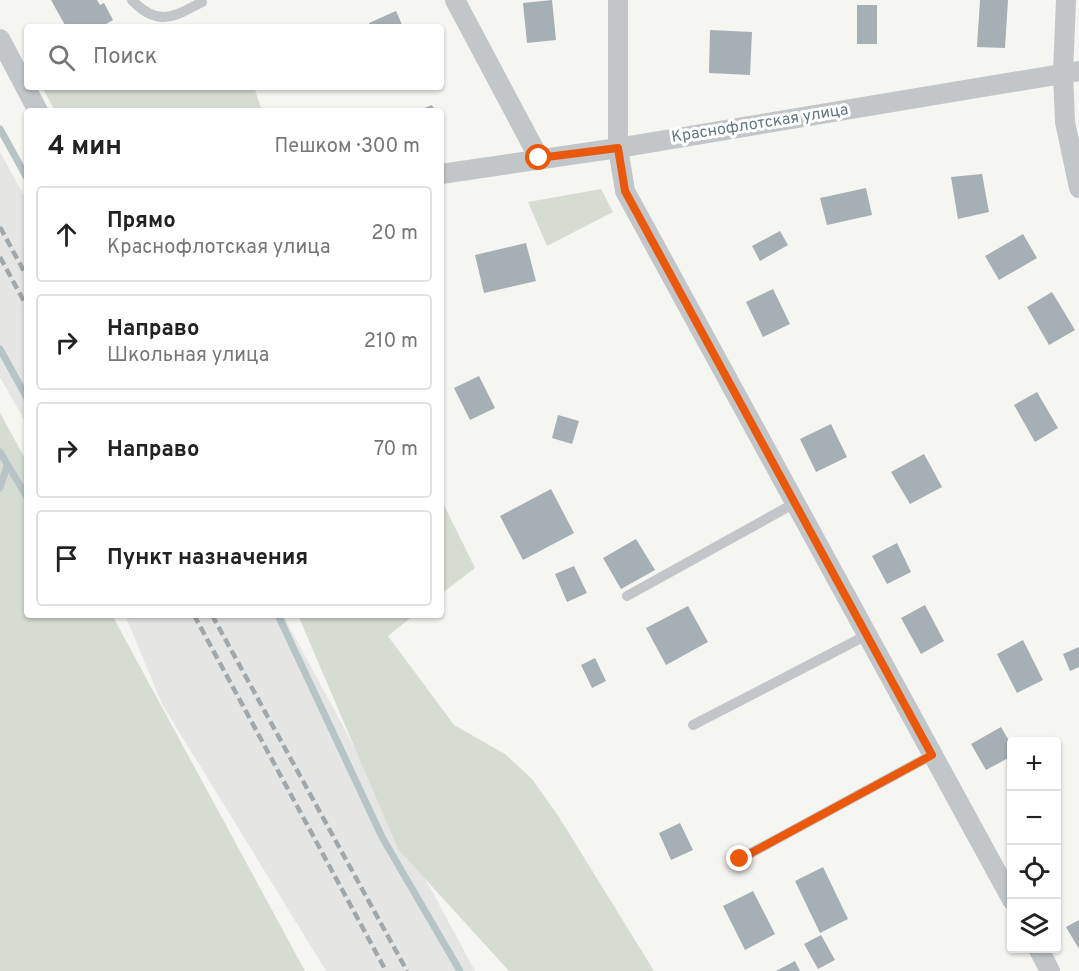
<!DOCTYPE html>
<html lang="ru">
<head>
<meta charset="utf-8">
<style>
	:root { --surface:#fff; --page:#f2f2f2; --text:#222; --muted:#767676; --line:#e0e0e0 }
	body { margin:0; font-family:Overpass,sans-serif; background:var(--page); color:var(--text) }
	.controls { position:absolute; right:18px; bottom:18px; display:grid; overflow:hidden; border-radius:6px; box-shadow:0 2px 4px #0004 }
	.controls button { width:54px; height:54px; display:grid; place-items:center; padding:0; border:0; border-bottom:2px solid var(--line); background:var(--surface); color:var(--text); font:30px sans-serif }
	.stop { position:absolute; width:18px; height:18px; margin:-14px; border:4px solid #ea580c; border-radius:50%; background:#fff }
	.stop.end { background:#ea580c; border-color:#fff; box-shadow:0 2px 6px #0008 }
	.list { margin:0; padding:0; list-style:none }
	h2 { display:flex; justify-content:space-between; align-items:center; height:78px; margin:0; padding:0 24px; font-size:26px }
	h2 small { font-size:20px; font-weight:400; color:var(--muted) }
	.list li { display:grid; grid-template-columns:39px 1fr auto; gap:18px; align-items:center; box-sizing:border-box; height:96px; margin:0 12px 12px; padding:0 12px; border:2px solid var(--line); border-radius:6px }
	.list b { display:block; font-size:22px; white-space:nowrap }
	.list p { margin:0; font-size:20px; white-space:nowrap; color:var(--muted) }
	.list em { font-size:20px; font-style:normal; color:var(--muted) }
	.icon { flex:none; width:33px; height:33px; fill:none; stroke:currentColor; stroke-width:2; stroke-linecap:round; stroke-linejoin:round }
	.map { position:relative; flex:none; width:1079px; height:971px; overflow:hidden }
	.search { position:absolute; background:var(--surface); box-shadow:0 2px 4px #0004; left:24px; top:24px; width:420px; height:66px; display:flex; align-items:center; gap:15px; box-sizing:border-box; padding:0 21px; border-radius:6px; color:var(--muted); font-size:22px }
	.panel { position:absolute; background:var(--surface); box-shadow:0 2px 4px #0004; left:24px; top:108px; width:420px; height:510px; border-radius:6px }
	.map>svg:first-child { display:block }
	.built { fill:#e5e6e4 }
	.green { fill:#d6dcd2 }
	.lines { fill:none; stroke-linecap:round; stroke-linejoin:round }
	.stream { stroke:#b6c4c6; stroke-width:7 }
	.building { fill:#a6afb3 }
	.service { stroke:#c2c6c9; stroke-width:10 }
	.minor { stroke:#c2c6c9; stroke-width:20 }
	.rail { stroke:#a1a8ac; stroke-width:4.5; stroke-dasharray:9 4.5; stroke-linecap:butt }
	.route { stroke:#ea580c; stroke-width:8 }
	.labels { text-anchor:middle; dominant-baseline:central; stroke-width:6; stroke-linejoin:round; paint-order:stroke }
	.street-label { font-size:16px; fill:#647681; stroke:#fff }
</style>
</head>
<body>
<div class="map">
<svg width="1079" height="971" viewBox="0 0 1079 971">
	<rect width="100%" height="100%" fill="#f5f5f1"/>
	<g class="built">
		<path d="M 0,152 L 27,201 L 27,425 L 0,377 Z"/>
		<path d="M 125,615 L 283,615 L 475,971 L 326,971 L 162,704 Z"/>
	</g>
	<g class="green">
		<path d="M 42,87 L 254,87 L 262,111 L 55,111 Z"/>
		<path d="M 601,189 L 613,212 L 547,246 L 528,202 Z"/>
		<path d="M 0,413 L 27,462 L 27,615 L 112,615 L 305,971 L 0,971 Z"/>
		<path d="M 441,499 L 475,568 L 441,594 Z"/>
		<path d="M 298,615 L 414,615 L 388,636 L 454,725 L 505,754 L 532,779 L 559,817 L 654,971 L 509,971 L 398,849 Z"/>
	</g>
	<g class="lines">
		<g class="stream">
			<path d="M 0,129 L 27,178"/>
			<path d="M 0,349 L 27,398"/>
			<path d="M 0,452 L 27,497"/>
			<path d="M 0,488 L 7,466"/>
			<path d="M 278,615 L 382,837 L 460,971"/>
		</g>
	</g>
	<g class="building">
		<path d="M 51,0 L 97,0 L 100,5 L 104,3 L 113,20 L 101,27 L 66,27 Z"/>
		<path d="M 552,0 L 556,40 L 527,43 L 523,3 Z"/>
		<path d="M 980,0 L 1008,0 L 1005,48 L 977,47 Z"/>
		<rect x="857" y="5" width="20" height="39"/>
		<path d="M 396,11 L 403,27 L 370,27 L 369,23 Z"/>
		<path d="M 710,30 L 752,32 L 750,75 L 709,73 Z"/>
		<path d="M 432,105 L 435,111 L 417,111 Z"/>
		<path d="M 982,174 L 989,212 L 958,219 L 951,177 Z"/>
		<path d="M 866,188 L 872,215 L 827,225 L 820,198 Z"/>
		<path d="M 780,231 L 788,245 L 760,261 L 752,246 Z"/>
		<path d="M 1023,234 L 1037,258 L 999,280 L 985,256 Z"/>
		<path d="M 526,243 L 536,281 L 484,293 L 475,255 Z"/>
		<path d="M 773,289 L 790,324 L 763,337 L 746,302 Z"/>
		<path d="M 1052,292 L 1075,330 L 1049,345 L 1027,307 Z"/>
		<path d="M 479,376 L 495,408 L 470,420 L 454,388 Z"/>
		<path d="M 1037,392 L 1058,428 L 1035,442 L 1014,405 Z"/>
		<path d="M 558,415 L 579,421 L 572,444 L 552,438 Z"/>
		<path d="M 831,424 L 847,457 L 816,472 L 800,439 Z"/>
		<path d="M 924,454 L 942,487 L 910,504 L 891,472 Z"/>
		<path d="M 551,489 L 574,533 L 523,560 L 500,516 Z"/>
		<path d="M 636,539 L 655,570 L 621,589 L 603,558 Z"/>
		<path d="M 897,543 L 911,572 L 887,584 L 872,556 Z"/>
		<path d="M 574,566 L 587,593 L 567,602 L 555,574 Z"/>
		<path d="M 925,605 L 944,641 L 921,654 L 901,618 Z"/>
		<path d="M 688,606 L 708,642 L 666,665 L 646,628 Z"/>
		<path d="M 1023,640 L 1043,680 L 1017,693 L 997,654 Z"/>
		<path d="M 1079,647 L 1079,667 L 1070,671 L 1063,654 Z"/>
		<path d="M 595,658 L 606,681 L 592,688 L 581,665 Z"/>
		<path d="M 1001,727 L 1012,746 L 1012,756 L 986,770 L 971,744 Z"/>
		<path d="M 680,823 L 693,850 L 671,860 L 659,833 Z"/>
		<path d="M 823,867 L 848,919 L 820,933 L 795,881 Z"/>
		<path d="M 753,891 L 775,934 L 745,950 L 723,906 Z"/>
		<path d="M 1079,920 L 1079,949 L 1066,927 Z"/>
		<path d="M 821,935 L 835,960 L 818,969 L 804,944 Z"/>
		<path d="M 795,961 L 800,971 L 776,971 Z"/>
	</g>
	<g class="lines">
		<g class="service">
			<path d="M 132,0 C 157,27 174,17 202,2"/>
			<path d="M 627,596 L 795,503"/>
			<path d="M 693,725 L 867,635"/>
			<path d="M 740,859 L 932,755"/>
		</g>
		<g class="minor">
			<path d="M 455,0 L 539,158"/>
			<path d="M 618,0 L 618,148 L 625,191 L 1012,900"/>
			<path d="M 1066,0 L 1063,73 L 1065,122 L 1079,188"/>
			<path d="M 0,39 L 38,111"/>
			<path d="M 441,174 L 618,148 L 1079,71"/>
			<path d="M 1038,948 L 1050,971"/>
		</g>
		<g class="rail">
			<path d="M 0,227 L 27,277"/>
			<path d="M 0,257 L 27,307"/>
			<path d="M 194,615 L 386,971"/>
			<path d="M 212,615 L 407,971"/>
		</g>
	</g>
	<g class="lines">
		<path class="route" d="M 539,158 L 618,148 L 625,191 L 932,755 L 740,859"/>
	</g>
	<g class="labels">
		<g class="street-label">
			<text transform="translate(760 124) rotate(-9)">Краснофлотская улица</text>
		</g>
	</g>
</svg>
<div class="controls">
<button>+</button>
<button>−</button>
<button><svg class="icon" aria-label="locate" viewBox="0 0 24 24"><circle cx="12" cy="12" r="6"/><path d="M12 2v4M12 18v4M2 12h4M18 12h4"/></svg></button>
<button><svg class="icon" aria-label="layers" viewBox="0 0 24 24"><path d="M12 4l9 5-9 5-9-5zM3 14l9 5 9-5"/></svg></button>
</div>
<div class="stop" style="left:539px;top:158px"></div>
<div class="stop end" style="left:740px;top:859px"></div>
<div class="search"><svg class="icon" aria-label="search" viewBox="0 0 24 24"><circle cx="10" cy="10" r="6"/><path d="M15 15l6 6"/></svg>Поиск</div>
<section class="panel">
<h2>4 мин<small>Пешком · 300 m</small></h2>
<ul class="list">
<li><svg class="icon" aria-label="ahead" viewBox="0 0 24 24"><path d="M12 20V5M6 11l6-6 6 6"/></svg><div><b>Прямо</b><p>Краснофлотская улица</p></div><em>20 m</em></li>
<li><svg class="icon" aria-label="right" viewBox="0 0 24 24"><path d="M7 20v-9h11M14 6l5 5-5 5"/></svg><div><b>Направо</b><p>Школьная улица</p></div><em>210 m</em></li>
<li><svg class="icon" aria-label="right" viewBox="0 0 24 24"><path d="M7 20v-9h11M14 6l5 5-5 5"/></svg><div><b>Направо</b></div><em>70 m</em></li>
<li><svg class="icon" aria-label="arrive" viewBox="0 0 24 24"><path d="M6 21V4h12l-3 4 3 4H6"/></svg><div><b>Пункт назначения</b></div></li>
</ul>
</section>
</div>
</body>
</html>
